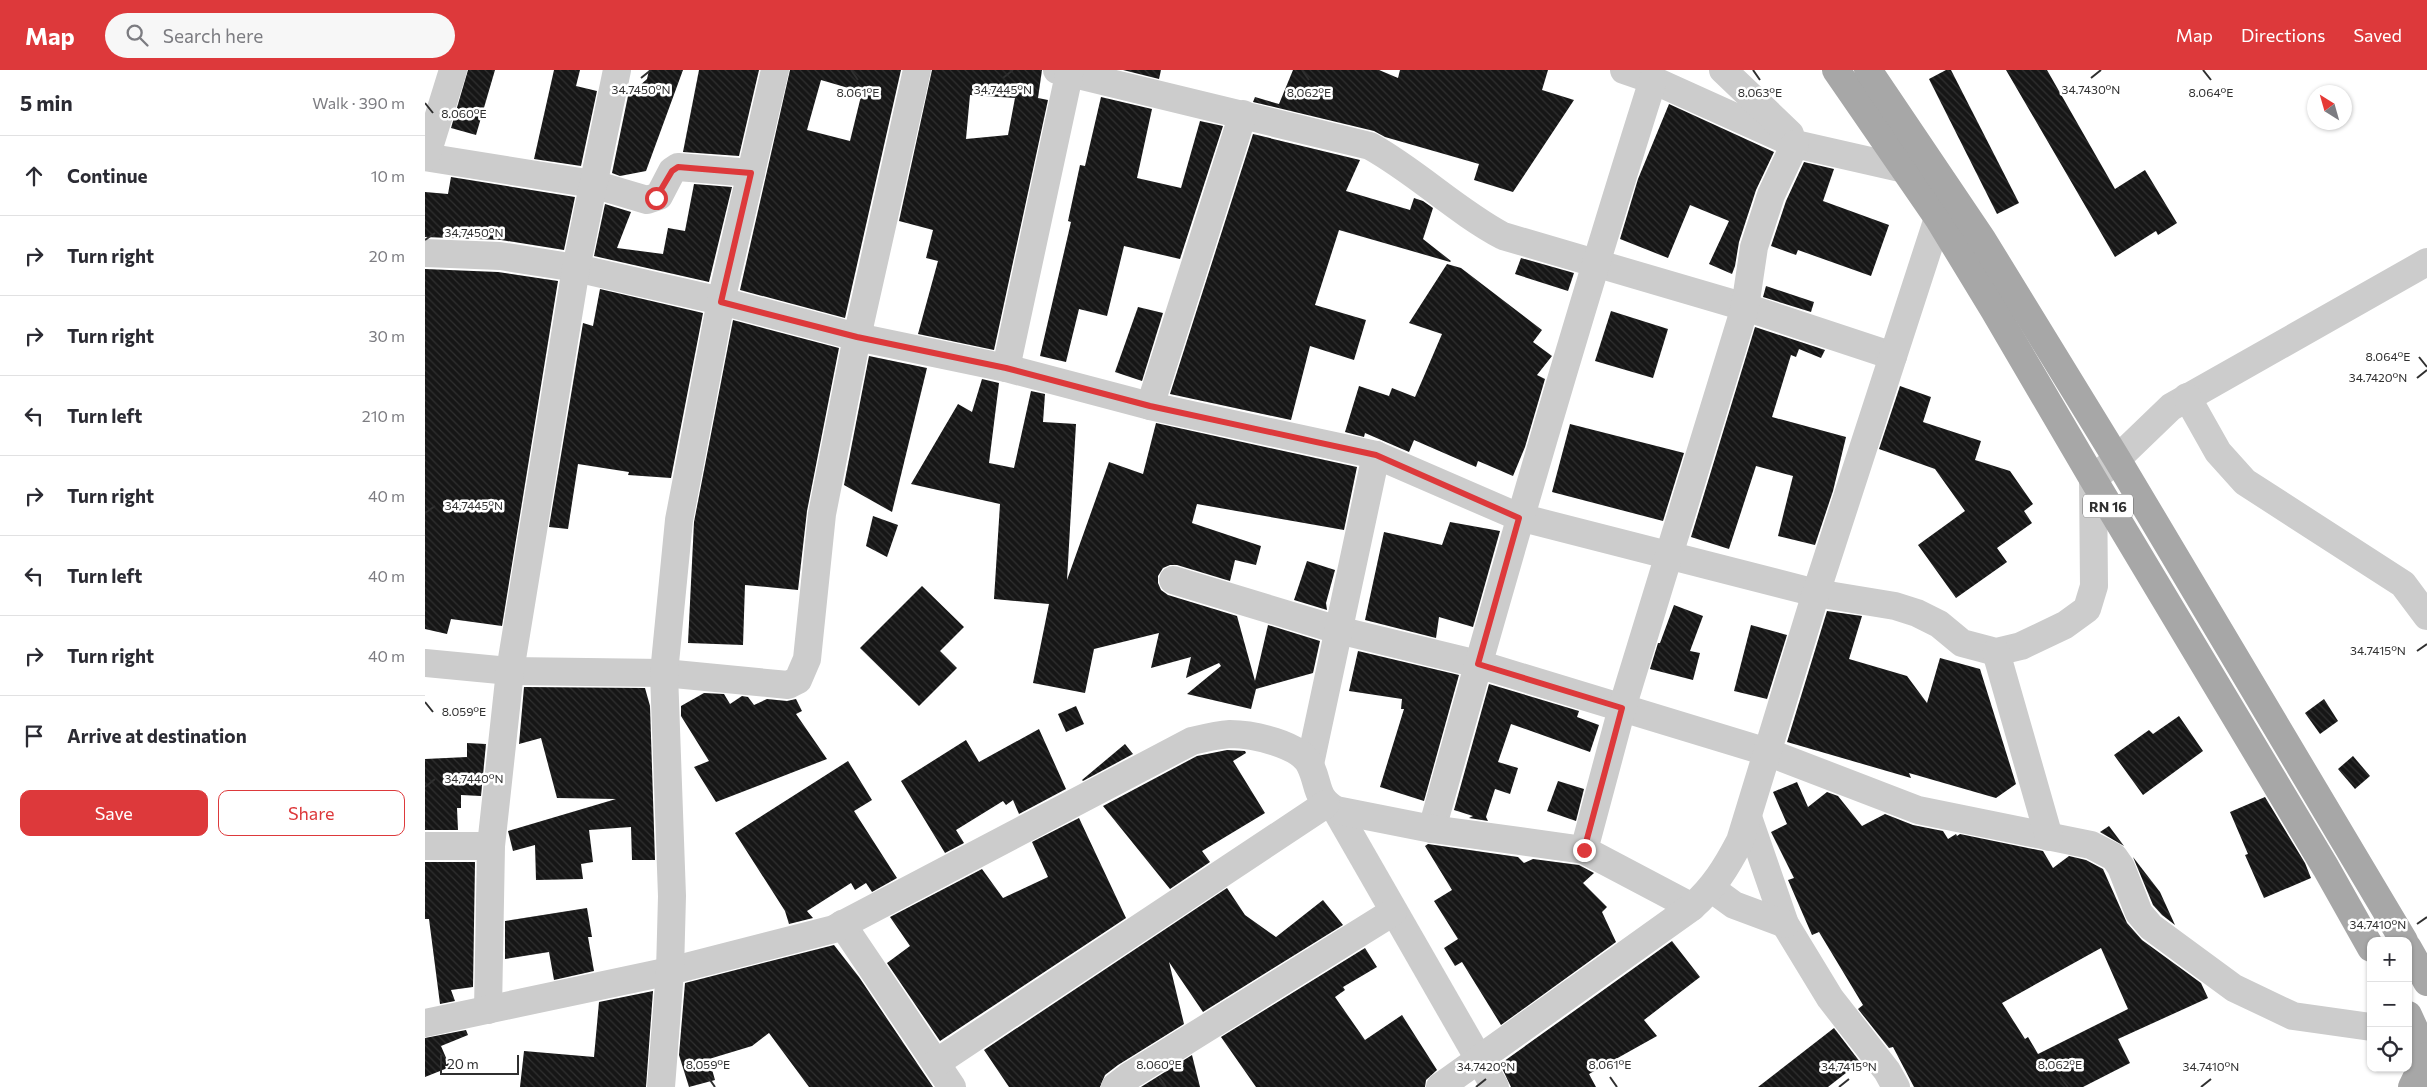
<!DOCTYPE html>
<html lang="en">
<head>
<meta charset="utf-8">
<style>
	:root { --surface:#fff; --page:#f7f7f7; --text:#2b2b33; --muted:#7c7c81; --line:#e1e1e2; --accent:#dd393b }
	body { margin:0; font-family:Commissioner,sans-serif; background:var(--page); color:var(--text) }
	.controls { position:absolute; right:15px; bottom:15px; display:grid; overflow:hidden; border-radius:10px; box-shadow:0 1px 4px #0004 }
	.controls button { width:45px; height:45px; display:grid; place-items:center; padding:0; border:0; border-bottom:1px solid var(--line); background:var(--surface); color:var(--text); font:25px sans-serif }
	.compass { position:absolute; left:1882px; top:15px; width:45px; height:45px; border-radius:50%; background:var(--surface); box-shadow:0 1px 4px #0004; rotate:323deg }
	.scale { position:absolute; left:15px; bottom:12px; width:79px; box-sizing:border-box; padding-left:5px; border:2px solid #2f2f2f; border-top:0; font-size:14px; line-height:18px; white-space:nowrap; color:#2f2f2f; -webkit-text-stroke:4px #fff; paint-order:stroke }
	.stop { position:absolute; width:15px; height:15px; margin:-11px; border:4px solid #dd393b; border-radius:50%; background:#fff }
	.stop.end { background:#dd393b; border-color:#fff; box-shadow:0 1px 5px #0008 }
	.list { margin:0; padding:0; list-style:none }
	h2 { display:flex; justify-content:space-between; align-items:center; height:65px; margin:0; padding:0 20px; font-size:21px }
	h2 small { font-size:16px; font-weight:400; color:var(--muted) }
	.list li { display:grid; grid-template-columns:32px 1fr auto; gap:15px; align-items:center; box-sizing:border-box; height:80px; padding:0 20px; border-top:1px solid var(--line) }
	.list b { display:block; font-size:19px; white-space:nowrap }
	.list em { font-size:16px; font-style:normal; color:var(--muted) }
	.actions { display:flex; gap:10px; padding:15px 20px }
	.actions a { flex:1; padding:11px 0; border:1px solid var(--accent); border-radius:10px; text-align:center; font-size:18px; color:var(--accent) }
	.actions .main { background:var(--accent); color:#fff }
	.icon { flex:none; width:28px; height:28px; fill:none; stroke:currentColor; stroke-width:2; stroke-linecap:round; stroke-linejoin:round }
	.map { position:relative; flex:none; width:2002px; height:1017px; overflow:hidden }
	header { display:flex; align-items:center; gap:30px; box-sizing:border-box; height:70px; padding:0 25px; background:var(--accent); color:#fff }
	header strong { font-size:24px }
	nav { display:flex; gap:28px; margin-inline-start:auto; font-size:18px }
	.search { width:350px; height:45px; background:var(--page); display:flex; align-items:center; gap:12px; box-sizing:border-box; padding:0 18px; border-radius:28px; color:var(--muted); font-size:19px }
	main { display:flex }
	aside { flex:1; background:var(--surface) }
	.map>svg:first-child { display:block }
	.building { fill:url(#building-back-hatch); fill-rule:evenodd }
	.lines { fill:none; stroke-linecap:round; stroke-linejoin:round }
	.minor { stroke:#ccc; stroke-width:28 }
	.primary { stroke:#a7a7a7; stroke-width:28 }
	.route { stroke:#dd393b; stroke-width:6 }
	.ticks { fill:none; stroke:#2f2f2f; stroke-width:2 }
	.labels { text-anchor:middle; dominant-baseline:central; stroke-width:5; stroke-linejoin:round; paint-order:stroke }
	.shield { fill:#fff; stroke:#6d6d6d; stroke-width:1 }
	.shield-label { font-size:14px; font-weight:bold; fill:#2f2f2f }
	.ticks-label { font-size:12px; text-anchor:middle; fill:#2f2f2f; stroke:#fff; stroke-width:5; stroke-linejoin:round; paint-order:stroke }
</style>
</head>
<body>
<header>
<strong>Map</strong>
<div class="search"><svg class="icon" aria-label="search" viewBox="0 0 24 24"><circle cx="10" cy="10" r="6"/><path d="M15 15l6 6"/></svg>Search here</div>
<nav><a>Map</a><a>Directions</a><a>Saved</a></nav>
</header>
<main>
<aside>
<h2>5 min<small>Walk · 390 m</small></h2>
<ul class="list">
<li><svg class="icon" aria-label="ahead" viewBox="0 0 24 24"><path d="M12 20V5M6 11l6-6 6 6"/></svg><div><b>Continue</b></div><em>10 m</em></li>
<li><svg class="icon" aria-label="right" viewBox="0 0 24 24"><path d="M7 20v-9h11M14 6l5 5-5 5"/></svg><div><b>Turn right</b></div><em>20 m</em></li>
<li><svg class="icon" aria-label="right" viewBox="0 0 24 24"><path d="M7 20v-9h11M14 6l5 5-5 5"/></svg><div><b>Turn right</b></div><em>30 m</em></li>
<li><svg class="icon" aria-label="left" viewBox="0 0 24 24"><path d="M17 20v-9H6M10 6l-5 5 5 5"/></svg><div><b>Turn left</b></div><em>210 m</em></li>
<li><svg class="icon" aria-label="right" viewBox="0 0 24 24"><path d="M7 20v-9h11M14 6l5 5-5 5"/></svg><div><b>Turn right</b></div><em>40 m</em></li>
<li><svg class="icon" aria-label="left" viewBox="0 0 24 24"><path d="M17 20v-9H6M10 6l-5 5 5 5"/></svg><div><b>Turn left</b></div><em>40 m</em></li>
<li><svg class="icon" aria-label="right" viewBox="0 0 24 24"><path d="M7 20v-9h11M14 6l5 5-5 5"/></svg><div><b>Turn right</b></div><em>40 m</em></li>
<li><svg class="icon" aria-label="arrive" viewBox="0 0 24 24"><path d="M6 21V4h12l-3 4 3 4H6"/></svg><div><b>Arrive at destination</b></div></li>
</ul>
<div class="actions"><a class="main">Save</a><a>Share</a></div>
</aside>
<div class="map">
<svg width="2002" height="1017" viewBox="0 0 2002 1017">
	<defs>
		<pattern id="building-back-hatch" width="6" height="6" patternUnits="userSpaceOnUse" patternTransform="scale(1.25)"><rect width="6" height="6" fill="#161616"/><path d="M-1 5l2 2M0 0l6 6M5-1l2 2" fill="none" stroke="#303030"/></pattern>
	</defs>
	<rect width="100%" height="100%" fill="#fff"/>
	<g class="building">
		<path d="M 43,0 L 70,0 L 51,65 L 26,58 Z"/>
		<path d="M 129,0 L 155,0 L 151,16 L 172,21 L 156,96 L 109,89 Z"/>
		<path d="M 224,0 L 258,0 L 221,101 L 195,106 L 187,103 L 203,26 L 222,9 Z"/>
		<path d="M 274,0 L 334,0 L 314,86 L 258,82 Z"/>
		<path d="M 365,0 L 476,0 L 420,248 L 315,220 ZM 396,10 L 437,22 L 425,71 L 382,60 Z"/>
		<path d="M 507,0 L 617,0 L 613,28 L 623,30 L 569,280 L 493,264 L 513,191 L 501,188 L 508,160 L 474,151 ZM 545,25 L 590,28 L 583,65 L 541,69 Z"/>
		<path d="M 698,0 L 736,0 L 734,9 Z"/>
		<path d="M 868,0 L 954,0 L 973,8 L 975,0 L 1123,0 L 1117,20 L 1149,30 L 1088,122 L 1049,110 L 1054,94 L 960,67 L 949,61 L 828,32 L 830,27 L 854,34 Z"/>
		<path d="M 1521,0 L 1526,0 L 1594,133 L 1572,144 L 1504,9 Z"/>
		<path d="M 1581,0 L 1622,0 L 1690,119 L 1720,100 L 1752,153 L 1733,165 L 1731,161 L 1690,187 Z"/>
		<path d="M 676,27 L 727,39 L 712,108 L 756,118 L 775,51 L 798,56 L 755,189 L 699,176 L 682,246 L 654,239 L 641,292 L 615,286 L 646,152 L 643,151 L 655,95 L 660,96 Z"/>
		<path d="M 1244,34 L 1349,82 L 1331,120 L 1314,172 L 1310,196 L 1307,204 L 1284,194 L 1304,151 L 1265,135 L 1243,188 L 1195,169 L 1213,109 Z"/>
		<path d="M 828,64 L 935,90 L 921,121 L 985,140 L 989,128 L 998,131 L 1008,138 L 998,169 L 1026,191 L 1025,192 L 914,160 L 890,235 L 941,250 L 929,290 L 885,276 L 866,350 L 745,324 Z"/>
		<path d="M 1379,92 L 1409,99 L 1398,131 L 1464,155 L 1446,206 L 1373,180 L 1371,185 L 1346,176 L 1361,131 Z"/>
		<path d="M 26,107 L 150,127 L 139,180 L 76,170 L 0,167 L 0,122 L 23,124 Z"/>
		<path d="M 269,114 L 307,117 L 284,212 L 169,186 L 180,134 L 206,142 L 192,178 L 238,184 L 243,158 L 260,161 Z"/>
		<path d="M 1096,188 L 1149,203 L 1143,221 L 1090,204 Z"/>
		<path d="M 1022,194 L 1036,198 L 1117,260 L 1108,272 L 1127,286 L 1112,305 L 1120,309 L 1100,377 L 1088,406 L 1053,391 L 1051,397 L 989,370 L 984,382 L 940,363 L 939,367 L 920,362 L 934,316 L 964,326 L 967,318 L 990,327 L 1017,264 L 984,253 Z"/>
		<path d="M 0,199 L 73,202 L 133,211 L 77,556 L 26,549 L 22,564 L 0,559 Z"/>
		<path d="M 1341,216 L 1389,232 L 1386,242 L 1338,227 Z"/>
		<path d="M 175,219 L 278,243 L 246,408 L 203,405 L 204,402 L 153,394 L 143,459 L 124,457 L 158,253 L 168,256 Z"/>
		<path d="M 713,237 L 738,243 L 717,311 L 690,302 Z"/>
		<path d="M 1186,241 L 1243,259 L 1228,308 L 1170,291 Z"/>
		<path d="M 308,250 L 414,278 L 382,441 L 373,520 L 320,515 L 318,575 L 263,573 L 269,452 Z"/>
		<path d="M 1330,257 L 1400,280 L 1396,288 L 1374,279 L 1371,287 L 1366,285 L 1347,347 L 1421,367 L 1408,421 L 1390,475 L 1353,466 L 1368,406 L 1331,396 L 1304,479 L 1266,467 Z"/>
		<path d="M 444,286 L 502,298 L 467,442 L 419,415 Z"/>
		<path d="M 557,309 L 574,313 L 564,393 L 589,398 L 606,321 L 620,324 L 618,352 L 651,354 L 642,510 L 684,392 L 718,404 L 731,353 L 932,397 L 919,460 L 772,434 L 767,453 L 836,476 L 831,495 L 810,490 L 805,511 L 752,495 L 745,495 L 738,498 L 733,506 L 733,513 L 736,520 L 743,525 L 812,546 L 830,611 L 843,555 L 895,571 L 888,603 L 831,619 L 826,639 L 762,624 L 796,596 L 794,593 L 761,608 L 766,587 L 726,598 L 734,563 L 669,579 L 660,623 L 608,613 L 624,534 L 569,529 L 575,434 L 486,414 L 533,334 L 547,342 Z"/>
		<path d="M 1475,316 L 1506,327 L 1498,352 L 1556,371 L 1550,390 L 1585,401 L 1608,434 L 1599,441 L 1607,453 L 1572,478 L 1582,492 L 1531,528 L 1493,475 L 1540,441 L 1510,399 L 1454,379 Z"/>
		<path d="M 1145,354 L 1259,383 L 1238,451 L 1127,422 Z"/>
		<path d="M 448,446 L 473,455 L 462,487 L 441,476 Z"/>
		<path d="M 1025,452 L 1075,461 L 1048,557 L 1014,547 L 1011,568 L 940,550 L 959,462 L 1017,475 Z"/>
		<path d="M 882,491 L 910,500 L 901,533 L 902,540 L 869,530 Z"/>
		<path d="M 497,516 L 539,557 L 515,581 L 532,598 L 494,636 L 435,578 Z"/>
		<path d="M 1249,535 L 1278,546 L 1265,581 L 1275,583 L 1268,610 L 1225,599 L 1233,573 L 1235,573 Z"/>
		<path d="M 1402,541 L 1437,546 L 1424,589 L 1482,606 L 1502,633 L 1515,588 L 1555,599 L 1591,714 L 1571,728 L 1484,703 L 1486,708 L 1362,672 Z"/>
		<path d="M 1326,555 L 1362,565 L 1342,629 L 1309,621 Z"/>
		<path d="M 933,581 L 1034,605 L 999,731 L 955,717 L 979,639 L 976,639 L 977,629 L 924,621 Z"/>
		<path d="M 1064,614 L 1154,641 L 1152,647 L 1174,655 L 1165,682 L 1086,654 L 1073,692 L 1093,698 L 1085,724 L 1070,719 L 1061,747 L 1063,751 L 1044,748 L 1048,746 L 1029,740 Z"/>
		<path d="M 99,617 L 220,618 L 225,636 L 230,790 L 207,790 L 206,757 L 164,760 L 168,792 L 156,794 L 158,809 L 111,810 L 110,775 L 88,781 L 83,761 L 191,729 L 132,728 L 116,668 L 94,674 Z"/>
		<path d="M 279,623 L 299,624 L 305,634 L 317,626 L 323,627 L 329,635 L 342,629 L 362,631 L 371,629 L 377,641 L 371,644 L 402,689 L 291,732 L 269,697 L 284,691 L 256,646 L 256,636 Z"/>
		<path d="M 1899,629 L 1913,651 L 1895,664 L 1880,643 Z"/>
		<path d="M 651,636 L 659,654 L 641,662 L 633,644 Z"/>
		<path d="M 1754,646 L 1778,681 L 1718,725 L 1689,685 L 1724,660 L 1728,664 Z"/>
		<path d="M 614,659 L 641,719 L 594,744 L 588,730 L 581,735 L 578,731 L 531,760 L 539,773 L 520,783 L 476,711 L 541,670 L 554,692 Z"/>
		<path d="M 42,673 L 61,674 L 56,726 L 36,725 L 36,738 L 32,738 L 33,760 L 0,760 L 0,689 L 42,687 Z"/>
		<path d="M 700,674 L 708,684 L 658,711 L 657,710 Z"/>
		<path d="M 802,680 L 820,681 L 821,683 L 808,691 L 840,743 L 777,781 L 785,792 L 745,819 L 678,736 L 772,686 Z"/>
		<path d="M 1928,686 L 1945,706 L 1930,719 L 1913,699 Z"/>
		<path d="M 423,691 L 447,730 L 429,741 L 472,808 L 447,822 L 441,813 L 430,820 L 426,813 L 382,841 L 388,848 L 364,854 L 360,841 L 310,763 Z"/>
		<path d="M 1133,711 L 1159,719 L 1151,751 L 1122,741 Z"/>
		<path d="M 1372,712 L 1383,737 L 1402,722 L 1413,726 L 1437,756 L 1460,744 L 1488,755 L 1518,761 L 1523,769 L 1531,764 L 1532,766 L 1535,764 L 1618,781 L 1628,798 L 1644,786 L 1661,790 L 1678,799 L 1702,853 L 1717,870 L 1776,913 L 1783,928 L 1693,969 L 1705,993 L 1658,1017 L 1489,1017 L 1468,977 L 1464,978 L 1433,939 L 1438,935 L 1394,862 L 1387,865 L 1363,810 L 1369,808 L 1346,762 L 1362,754 L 1348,722 ZM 1676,878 L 1703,939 L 1613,984 L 1603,967 L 1600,969 L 1577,933 Z"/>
		<path d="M 1840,727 L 1880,793 L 1886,808 L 1839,828 L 1820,785 L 1823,784 L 1805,742 Z"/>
		<path d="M 654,748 L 701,848 L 515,971 L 462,893 L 485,876 L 465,847 L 557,799 L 578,828 L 623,807 L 607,772 Z"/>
		<path d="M 1684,756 L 1699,776 L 1675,762 Z"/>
		<path d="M 1003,774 L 1093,787 L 1099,793 L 1108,789 L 1154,795 L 1169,803 L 1158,813 L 1182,837 L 1177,842 L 1191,872 L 1076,955 L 1037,892 L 1030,896 L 1019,878 L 1033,869 L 1009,831 L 1027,820 L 1000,776 Z"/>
		<path d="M 1708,787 L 1735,822 L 1750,855 L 1737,845 L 1728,835 Z"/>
		<path d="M 0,792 L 50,792 L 48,917 L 26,920 L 30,931 L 15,934 L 4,849 L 0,849 Z"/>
		<path d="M 802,818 L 820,845 L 851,867 L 898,830 L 918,855 L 778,942 L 744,892 L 759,954 L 693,995 L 680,1005 L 675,1017 L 584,1017 L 559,980 Z"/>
		<path d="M 162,838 L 167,867 L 163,867 L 169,901 L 129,910 L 124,882 L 80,889 L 80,851 Z"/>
		<path d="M 1247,871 L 1275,907 L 1219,950 L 1232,966 L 1164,1004 L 1171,1017 L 1086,1017 L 1075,994 Z"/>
		<path d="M 409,875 L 434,907 L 508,1017 L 384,1017 L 344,963 L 327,976 L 284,989 L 290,1010 L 264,1017 L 254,985 L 260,913 Z"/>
		<path d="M 940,878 L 952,897 L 918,917 L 920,920 L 910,927 L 940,970 L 977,945 L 1012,1000 L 1001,1010 L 1000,1017 L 831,1017 L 796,967 Z"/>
		<path d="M 228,921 L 221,1017 L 95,1017 L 99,981 L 169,987 L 174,932 Z"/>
		<path d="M 1409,958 L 1435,992 L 1403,1017 L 1333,1017 Z"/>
		<path d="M 41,960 L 43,965 L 16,976 L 25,997 L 0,1007 L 0,968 Z"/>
		<path d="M 767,985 L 775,1017 L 716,1017 Z"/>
	</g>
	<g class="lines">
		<g class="minor">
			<path d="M 632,0 L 945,76 C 992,102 1031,141 1078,166 L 1320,237 L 1468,286"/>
			<path d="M 1199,0 L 1228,10 L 1370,74 L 1480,99"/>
			<path d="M 1298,0 L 1365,64"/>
			<path d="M 0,87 L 168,114 L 222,130 L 234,126 L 247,101 L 253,97 L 326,103"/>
			<path d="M 1,87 L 28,0"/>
			<path d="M 0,183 L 75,186 L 151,198 L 296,231 L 432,267 L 581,298 L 725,336 L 951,385 L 1094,447 L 1391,523 L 1470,536 L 1492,543 L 1514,554 L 1537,573 L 1571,582 L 1596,576 L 1640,555 L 1662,539 L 1669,516 L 1668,409 L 1692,389 L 1746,337 L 2002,192"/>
			<path d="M 581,298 L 645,0"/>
			<path d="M 1762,327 L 1793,382 L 1820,412 L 1978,514 L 2002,546"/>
			<path d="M 725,336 L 818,44"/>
			<path d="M 748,510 L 913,560 L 1053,594 L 1342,682 L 1493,740 L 1666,775 L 1689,787 L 1696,797 L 1714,843 L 1726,857 L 1809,918 L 1868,946 L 1946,957"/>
			<path d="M 1571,582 L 1624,767"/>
			<path d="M 0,593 L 85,601 L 239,603 L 363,615 L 373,610 L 382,589 L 397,444 L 432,267 L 492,0"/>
			<path d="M 885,694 L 951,385"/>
			<path d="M 911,740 L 1070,1017"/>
			<path d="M 1323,747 L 1360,854 L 1405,928 L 1462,1001 L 1471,1017"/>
			<path d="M 1007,759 C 1077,508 1149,259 1228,10"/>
			<path d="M 0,776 L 66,776"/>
			<path d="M 1159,780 L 1197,638 L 1320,237 L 1329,177 L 1346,125 L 1370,74"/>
			<path d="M 1287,819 L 1309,835 L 1360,854"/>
			<path d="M 417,854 L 527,1017"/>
			<path d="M 63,940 L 66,776 L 85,601 L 151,198 L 192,0"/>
			<path d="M 0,953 L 245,901 L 409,859 L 767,671 C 780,668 792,665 805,664 C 827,664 875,674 885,695 C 895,715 889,727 911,740 L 1007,759 L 1159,780 L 1267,837"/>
			<path d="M 511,993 L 901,734"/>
			<path d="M 236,1017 L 245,901 L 247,826 L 239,603 L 254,450 L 296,231 L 350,0"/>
			<path d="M 690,1017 L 703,1007 L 968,842"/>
			<path d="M 1015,1017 L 1267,837 C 1289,817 1301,798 1315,771 L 1391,523 L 1513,148"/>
		</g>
		<g class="primary">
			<path d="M 1411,0 L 1513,148 L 1569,240 L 1668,409 L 1901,798 L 1946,878"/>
			<path d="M 1443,0 L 1557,169 L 1692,389 L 1979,871"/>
			<path d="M 1983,878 L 2002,912"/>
			<path d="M 1983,945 L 2002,986"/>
			<path d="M 1987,1017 L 2002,986"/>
		</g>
	</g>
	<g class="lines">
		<path class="route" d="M 231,128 L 247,101 L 253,97 L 326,103 L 296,232 L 432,267 L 581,298 L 725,336 L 951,385 L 1094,448 L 1053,594 L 1197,638 L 1159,780"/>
	</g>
	<path class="ticks" d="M 426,0 L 433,10M 877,0 L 884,10M 1328,0 L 1335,10M 1778,0 L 1786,10M 216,8 L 226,0M 578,8 L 588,0M 1666,8 L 1676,0M 0,33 L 8,43M 0,170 L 10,163M 1994,287 L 2002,297M 1992,308 L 2002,300M 0,443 L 10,436M 1992,581 L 2002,574M 0,632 L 8,642M 0,717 L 10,709M 1992,854 L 2002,847M 283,1007 L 290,1017M 734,1007 L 741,1017M 1185,1007 L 1192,1017M 1635,1007 L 1643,1017M 1051,1017 L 1061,1009M 1414,1017 L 1424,1009M 1776,1017 L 1786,1009"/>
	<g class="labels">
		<rect class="shield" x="1658" y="424.5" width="50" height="23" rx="4"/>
		<g class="shield-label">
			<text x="1683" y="436">RN 16</text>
		</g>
	</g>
	<g class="ticks-label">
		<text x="216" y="24">34.7450°N</text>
		<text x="578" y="24">34.7445°N</text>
		<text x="1666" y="24">34.7430°N</text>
		<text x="433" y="27">8.061°E</text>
		<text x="884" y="27">8.062°E</text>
		<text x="1335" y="27">8.063°E</text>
		<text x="1786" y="27">8.064°E</text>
		<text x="39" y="48">8.060°E</text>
		<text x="49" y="167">34.7450°N</text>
		<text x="1963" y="291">8.064°E</text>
		<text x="1953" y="312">34.7420°N</text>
		<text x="49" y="440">34.7445°N</text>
		<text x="1953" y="585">34.7415°N</text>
		<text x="39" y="646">8.059°E</text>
		<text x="49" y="713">34.7440°N</text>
		<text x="1953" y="859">34.7410°N</text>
		<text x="283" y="999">8.059°E</text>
		<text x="734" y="999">8.060°E</text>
		<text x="1185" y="999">8.061°E</text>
		<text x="1635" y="999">8.062°E</text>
		<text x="1061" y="1001">34.7420°N</text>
		<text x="1424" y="1001">34.7415°N</text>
		<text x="1786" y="1001">34.7410°N</text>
	</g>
</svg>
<div class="controls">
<button>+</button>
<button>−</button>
<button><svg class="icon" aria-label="locate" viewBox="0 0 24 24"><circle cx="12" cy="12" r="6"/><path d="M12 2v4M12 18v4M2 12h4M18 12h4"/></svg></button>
</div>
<svg class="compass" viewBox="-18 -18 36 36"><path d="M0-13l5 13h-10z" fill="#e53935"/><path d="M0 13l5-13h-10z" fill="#7c7c81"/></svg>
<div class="scale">20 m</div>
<div class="stop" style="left:231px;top:128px"></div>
<div class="stop end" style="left:1159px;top:780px"></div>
</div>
</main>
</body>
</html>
